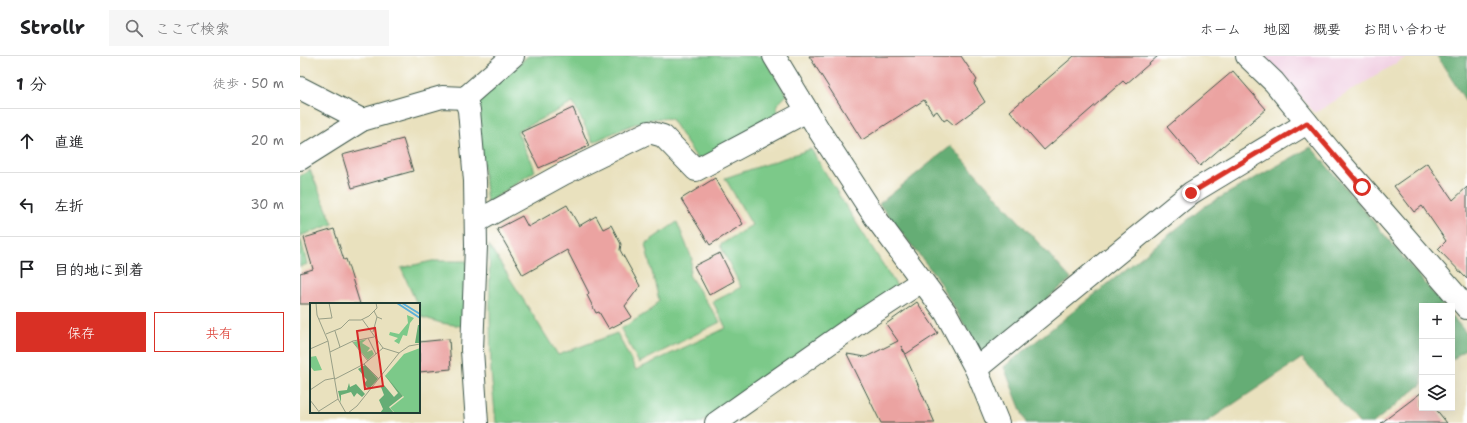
<!DOCTYPE html>
<html lang="ja">
<head>
<meta charset="utf-8">
<style>
	:root { --surface:#fff; --page:#f6f6f6; --text:#202124; --muted:#757577; --line:#e0e0e0; --accent:#d93025 }
	body { margin:0; font-family:"Shantell Sans","Klee One",sans-serif; background:var(--page); color:var(--text) }
	.controls { position:absolute; right:12px; bottom:12px; display:grid; overflow:hidden; border-radius:0px; box-shadow:0 4px 16px #0002 }
	.controls button { width:36px; height:36px; display:grid; place-items:center; padding:0; border:0; border-bottom:1px solid var(--line); background:var(--surface); color:var(--text); font:20px sans-serif }
	.stop { position:absolute; width:12px; height:12px; margin:-9px; border:3px solid #d93025; border-radius:50%; background:#fff }
	.stop.end { background:#d93025; border-color:#fff; box-shadow:0 1px 4px #0008 }
	.list { margin:0; padding:0; list-style:none }
	h2 { display:flex; justify-content:space-between; align-items:center; height:52px; margin:0; padding:0 16px; font-size:17px }
	h2 small { font-size:13px; font-weight:400; color:var(--muted) }
	.list li { display:grid; grid-template-columns:26px 1fr auto; gap:12px; align-items:center; box-sizing:border-box; height:64px; padding:0 16px; border-top:1px solid var(--line) }
	.list b { display:block; font-size:15px; white-space:nowrap }
	.list em { font-size:13px; font-style:normal; color:var(--muted) }
	.actions { display:flex; gap:8px; padding:12px 16px }
	.actions a { flex:1; padding:9px 0; border:1px solid var(--accent); border-radius:0px; text-align:center; font-size:14px; color:var(--accent) }
	.actions .main { background:var(--accent); color:#fff }
	.icon { flex:none; width:22px; height:22px; fill:none; stroke:currentColor; stroke-width:2; stroke-linecap:round; stroke-linejoin:round }
	.map { position:relative; flex:none; width:1167px; height:367px; overflow:hidden }
	header { display:flex; align-items:center; gap:24px; box-sizing:border-box; height:56px; padding:0 20px; background:var(--surface); border-bottom:1px solid var(--line) }
	header strong { font-size:19px }
	nav { display:flex; gap:22px; margin-inline-start:auto; font-size:14px }
	.search { width:280px; height:36px; background:var(--page); display:flex; align-items:center; gap:10px; box-sizing:border-box; padding:0 14px; border-radius:0px; color:var(--muted); font-size:15px }
	main { display:flex }
	aside { flex:1; background:var(--surface) }
	.map>svg:first-child { display:block }
	.built { fill:#f1d0e3 }
	.green { fill:#7cc989; stroke:#4e835e }
	.forest { fill:#65ad75; stroke:#427554 }
	.building { fill:#eba3a1 }
	.lines { fill:none; stroke-linecap:round; stroke-linejoin:round }
	.minor-casing { stroke:#3d5649; stroke-width:24 }
	.minor { stroke:#fff; stroke-width:22 }
	.route { stroke:#d93025; stroke-width:5 }
	.inset-river { fill:none; stroke:#5cb0d8; stroke-width:2 }
	.inset-road { fill:none; stroke:#989f87; stroke-width:1 }
	.view { fill:#d62828; fill-opacity:0.15; stroke:#d62828; stroke-width:2 }
	.inset-edge { fill:none; stroke:#1f3d34; stroke-width:2 }
</style>
</head>
<body>
<header>
<strong>Strollr</strong>
<div class="search"><svg class="icon" aria-label="search" viewBox="0 0 24 24"><circle cx="10" cy="10" r="6"/><path d="M15 15l6 6"/></svg>ここで検索</div>
<nav><a>ホーム</a><a>地図</a><a>概要</a><a>お問い合わせ</a></nav>
</header>
<main>
<aside>
<h2>1 分<small>徒歩 · 50 m</small></h2>
<ul class="list">
<li><svg class="icon" aria-label="ahead" viewBox="0 0 24 24"><path d="M12 20V5M6 11l6-6 6 6"/></svg><div><b>直進</b></div><em>20 m</em></li>
<li><svg class="icon" aria-label="left" viewBox="0 0 24 24"><path d="M17 20v-9H6M10 6l-5 5 5 5"/></svg><div><b>左折</b></div><em>30 m</em></li>
<li><svg class="icon" aria-label="arrive" viewBox="0 0 24 24"><path d="M6 21V4h12l-3 4 3 4H6"/></svg><div><b>目的地に到着</b></div></li>
</ul>
<div class="actions"><a class="main">保存</a><a>共有</a></div>
</aside>
<div class="map">
<svg width="1167" height="367" viewBox="0 0 1167 367">
	<rect width="100%" height="100%" fill="#fff"/>
	<filter id="ink" filterUnits="userSpaceOnUse"><feTurbulence type="fractalNoise" baseFrequency=".025" numOctaves="2"/><feDisplacementMap in="SourceGraphic" scale="8" xChannelSelector="R" yChannelSelector="G"/><feConvolveMatrix kernelMatrix="1 2 1 2 8 2 1 2 1" color-interpolation-filters="sRGB"/></filter>
	<filter id="wash" filterUnits="userSpaceOnUse"><feTurbulence type="fractalNoise" baseFrequency=".012" numOctaves="4" result="noise"/><feDisplacementMap in="SourceGraphic" scale="16" xChannelSelector="R" yChannelSelector="G"/><feGaussianBlur stdDeviation="0.9" result="paint"/><feColorMatrix in="noise" values="0 0 0 0 0 0 0 0 0 0 0 0 0 0 0 0 0 1.4 0 .05"/><feComposite in="paint" operator="in"/></filter>
	<g filter="url(#wash)">
		<rect width="100%" height="100%" fill="#e9e1be"/>
		<path class="built" d="M 964,0 L 1108,0 L 1015,57 Z"/>
		<g class="green">
			<path d="M 228,0 L 463,0 L 487,39 L 476,50 L 480,62 L 398,104 L 371,63 C 348,58 315,77 293,86 L 273,47 L 217,75 L 235,115 L 187,147 L 176,45 Z"/>
			<path d="M 511,93 L 545,149 L 598,232 L 401,367 L 196,367 L 191,316 L 189,189 L 258,299 L 317,277 L 336,314 L 426,272 L 413,246 L 441,231 L 420,189 L 452,169 L 425,122 Z"/>
			<path d="M 10,114 L 33,168 L 0,180 L 7,208 L 0,211 L 0,120 Z"/>
			<path d="M 377,166 L 392,203 L 389,219 L 420,266 L 339,307 L 321,273 L 351,254 L 359,244 L 345,188 Z"/>
			<path d="M 132,205 L 167,205 L 167,271 L 141,267 L 122,261 L 119,253 L 119,248 L 117,248 L 101,212 Z"/>
		</g>
		<g class="forest">
			<path d="M 1137,0 L 1167,0 L 1167,47 Z"/>
			<path d="M 651,90 L 771,223 L 681,297 L 635,219 L 579,148 Z"/>
			<path d="M 1011,91 L 1144,250 L 1122,250 L 1122,328 L 1073,367 L 1059,367 L 1002,302 L 905,367 L 726,367 L 704,311 L 905,150 Z"/>
			<path d="M 1152,260 L 1167,278 L 1167,292 L 1152,304 Z"/>
		</g>
		<g id="blocks">
			<g class="building">
				<path d="M 509,0 L 661,0 L 677,24 L 674,28 L 685,46 L 654,69 L 647,63 L 644,65 L 637,55 L 633,58 L 624,44 L 562,84 Z"/>
				<path d="M 774,0 L 858,0 L 826,28 L 823,25 L 744,94 L 710,55 Z"/>
				<path d="M 933,15 L 966,53 L 900,110 L 867,71 Z"/>
				<path d="M 273,52 L 289,90 L 239,112 L 221,76 Z"/>
				<path d="M 103,83 L 113,115 L 52,132 L 42,99 Z"/>
				<path d="M 1127,107 L 1153,144 L 1167,131 L 1167,223 L 1138,193 L 1146,185 L 1122,150 L 1114,156 L 1094,130 Z"/>
				<path d="M 415,122 L 443,168 L 410,189 L 381,143 Z"/>
				<path d="M 267,149 L 279,170 L 296,160 L 303,173 L 311,169 L 321,188 L 320,194 L 340,230 L 325,250 L 332,261 L 309,273 L 299,256 L 296,257 L 287,239 L 289,237 L 267,194 L 223,219 L 197,173 L 222,160 L 228,171 Z"/>
				<path d="M 34,173 L 44,204 L 46,203 L 60,248 L 0,248 L 0,217 L 13,213 L 4,182 Z"/>
				<path d="M 420,197 L 434,225 L 409,239 L 394,210 Z"/>
				<path d="M 617,246 L 638,277 L 606,298 L 601,290 L 635,367 L 581,367 L 547,298 L 566,301 L 598,285 L 586,268 Z"/>
				<path d="M 149,283 L 151,313 L 119,316 L 119,286 Z"/>
				<path d="M 1122,336 L 1122,352 L 1135,352 L 1147,367 L 1081,367 Z"/>
			</g>
		</g>
	</g>
	<g filter="url(#ink)">
		<use href="#blocks" fill-opacity="0" stroke="#3d5649" stroke-width="1"/>
		<g class="lines">
			<g class="minor-casing">
				<g id="minor">
					<path d="M 474,0 L 520,76 L 575,161 L 646,257 L 676,313 L 698,367"/>
					<path d="M 947,0 L 974,26 L 1031,96 L 1167,252"/>
					<path d="M 0,32 L 62,64"/>
					<path d="M 165,42 L 169,54 L 175,125 L 176,190 L 172,294 L 177,367"/>
					<path d="M 0,103 L 62,64 L 142,41 L 165,42 L 213,0"/>
					<path d="M 176,166 L 263,118 L 349,76 L 363,80 L 396,114 L 507,55"/>
					<path d="M 676,313 L 891,137 L 1007,67"/>
					<path d="M 416,367 L 564,263 L 622,225"/>
				</g>
			</g>
			<use href="#minor" class="minor"/>
		</g>
	</g>
	<g class="lines" filter="url(#ink)">
		<path class="route" d="M 891,137 L 1007,67 L 1062,131"/>
	</g>
	<g transform="translate(10 247)">
		<rect width="110" height="110" fill="#e9e1be"/>
		<path d="M 97,12 L 104,15 L 100,20 L 97,33 L 93,32 L 89,41 L 84,38 L 88,35 L 79,32 L 80,29 L 89,31 L 98,20 ZM 57,36 L 52,40 L 60,45 L 57,49 L 62,47 L 64,51 L 58,57 L 43,39 ZM 110,45 L 110,110 L 85,110 L 80,105 L 94,94 L 75,73 L 94,51 ZM 6,53 L 12,67 L 4,68 L 0,63 L 0,54 Z" fill="#7cc989"/>
		<path d="M 108,22 L 110,22 L 110,40 L 105,40 ZM 55,62 L 68,76 L 59,86 L 54,81 L 57,77 L 48,66 ZM 74,71 L 93,93 L 79,104 L 84,110 L 70,110 L 73,106 L 69,97 L 74,92 L 71,84 L 74,82 L 84,94 L 88,90 ZM 39,80 L 40,84 L 46,81 L 55,91 L 52,94 L 47,90 L 44,94 L 41,89 L 31,92 L 31,100 L 28,88 L 37,87 Z" fill="#65ad75"/>
		<path class="inset-river" d="M 87,0 L 110,15M 92,0 L 110,11"/>
		<path class="inset-road" d="M 6,0 L 7,12 L 18,38 L 28,96 L 36,110M 64,8 L 67,14 L 72,16M 9,16 L 22,15 L 19,0M 52,16 L 73,45M 25,28 L 30,44M 63,29 L 67,14M 16,31 L 31,25 L 39,17 L 51,17 L 59,13 L 67,5 L 66,0M 58,35 L 66,51M 42,38 L 58,58M 73,45 L 89,50M 0,46 L 18,38M 20,49 L 43,38 L 64,34M 54,61 L 69,76M 25,76 L 54,61 L 73,45M 0,87 L 15,77 L 25,75M 0,97 L 10,110M 9,108 L 28,96M 38,110 L 47,103 L 89,50 L 99,43 L 110,41"/>
		<path class="view" d="M 65,25 L 73,83 L 55,86 L 47,28 Z"/>
		<rect width="110" height="110" class="inset-edge"/>
	</g>
</svg>
<div class="controls">
<button>+</button>
<button>−</button>
<button><svg class="icon" aria-label="layers" viewBox="0 0 24 24"><path d="M12 4l9 5-9 5-9-5zM3 14l9 5 9-5"/></svg></button>
</div>
<div class="stop" style="left:1062px;top:131px"></div>
<div class="stop end" style="left:891px;top:137px"></div>
</div>
</main>
</body>
</html>
